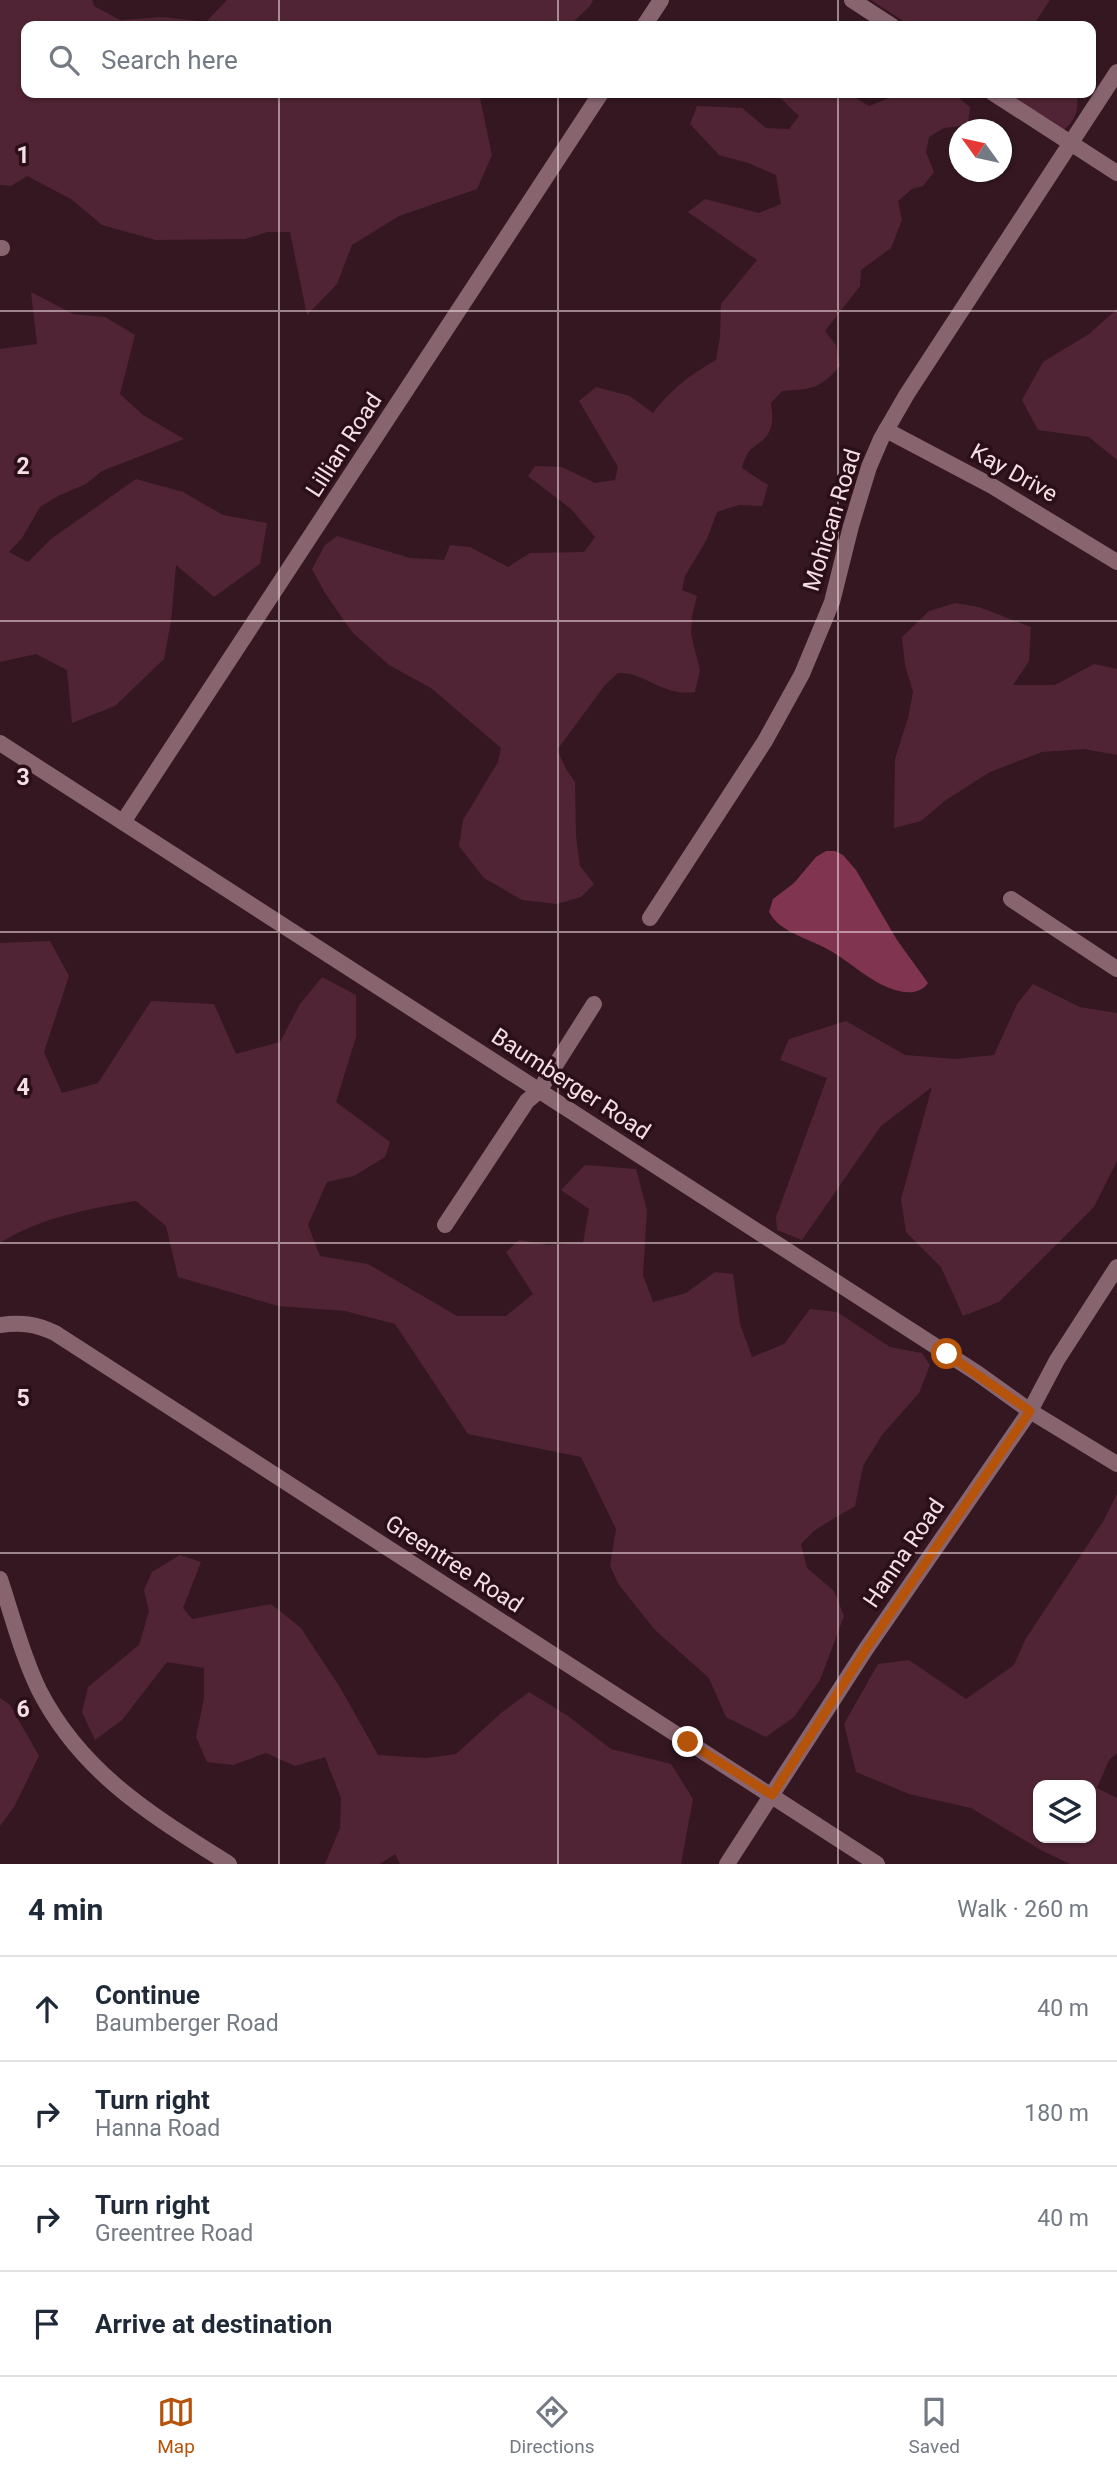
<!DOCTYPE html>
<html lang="en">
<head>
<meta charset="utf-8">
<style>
	:root { --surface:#fff; --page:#f6f6f7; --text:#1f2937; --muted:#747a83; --line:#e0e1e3; --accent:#b45309 }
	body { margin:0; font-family:Roboto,sans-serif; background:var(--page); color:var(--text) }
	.controls { position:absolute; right:21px; bottom:21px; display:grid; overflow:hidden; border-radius:14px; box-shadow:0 2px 5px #0004 }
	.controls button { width:63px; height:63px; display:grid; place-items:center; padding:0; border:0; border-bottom:2px solid var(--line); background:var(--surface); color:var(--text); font:35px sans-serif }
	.compass { position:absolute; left:949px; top:119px; width:63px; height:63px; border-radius:50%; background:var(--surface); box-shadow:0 2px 5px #0004; rotate:303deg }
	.stop { position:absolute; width:21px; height:21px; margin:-16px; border:5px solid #b45309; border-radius:50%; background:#fff }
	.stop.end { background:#b45309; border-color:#fff; box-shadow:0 2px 7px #0008 }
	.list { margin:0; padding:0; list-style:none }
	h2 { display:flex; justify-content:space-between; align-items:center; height:91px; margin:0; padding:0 28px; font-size:30px }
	h2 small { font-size:23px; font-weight:400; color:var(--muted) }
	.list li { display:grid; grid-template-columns:46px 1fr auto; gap:21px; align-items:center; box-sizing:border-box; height:105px; padding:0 28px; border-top:2px solid var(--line) }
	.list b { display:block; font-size:26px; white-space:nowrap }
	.list p { margin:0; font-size:23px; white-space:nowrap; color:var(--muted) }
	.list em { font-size:23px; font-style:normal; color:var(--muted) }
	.icon { flex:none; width:38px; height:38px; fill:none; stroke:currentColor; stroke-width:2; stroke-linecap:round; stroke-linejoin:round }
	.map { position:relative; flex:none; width:1117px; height:1864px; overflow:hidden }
	.search { position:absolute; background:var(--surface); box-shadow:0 2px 5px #0004; left:21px; right:21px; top:21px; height:77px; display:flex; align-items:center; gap:18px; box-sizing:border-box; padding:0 24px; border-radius:14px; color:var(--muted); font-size:26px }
	.sheet { height:511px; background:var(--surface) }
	nav { display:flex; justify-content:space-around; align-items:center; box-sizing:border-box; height:98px; border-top:2px solid var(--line); background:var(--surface); font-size:19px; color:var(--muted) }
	nav a { display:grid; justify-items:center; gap:4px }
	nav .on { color:var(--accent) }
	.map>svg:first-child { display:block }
	.green { fill:#502434; fill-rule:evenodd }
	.water { fill:#803450 }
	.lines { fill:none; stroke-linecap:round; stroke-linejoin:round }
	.street { stroke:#88646f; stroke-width:16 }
	.route { stroke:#b45309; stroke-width:9 }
	.grid { fill:none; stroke:#f4dfe4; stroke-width:2; stroke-opacity:0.55 }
	.labels { text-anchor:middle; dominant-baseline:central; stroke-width:7; stroke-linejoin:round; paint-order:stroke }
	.street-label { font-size:23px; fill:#f4dfe4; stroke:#2a0e18 }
	.grid-label { font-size:23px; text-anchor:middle; font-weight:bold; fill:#f4dfe4; stroke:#2a0e18; stroke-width:7; stroke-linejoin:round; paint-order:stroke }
</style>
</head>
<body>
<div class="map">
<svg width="1117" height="1864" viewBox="0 0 1117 1864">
	<rect width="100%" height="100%" fill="#341721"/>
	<g class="green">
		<path d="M 0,0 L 92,0 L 94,6 L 120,20 L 163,17 L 206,22 L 227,0 L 593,0 L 590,6 L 569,26 L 26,26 L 26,93 L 479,93 L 492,155 L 477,189 L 399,216 L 352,245 L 337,284 L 307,315 L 290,232 L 267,232 L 245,239 L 156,240 L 102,225 L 71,199 L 27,176 L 11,186 L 0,185 Z"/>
		<path d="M 871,0 L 1050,0 L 1033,26 L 911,26 Z"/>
		<path d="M 775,93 L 848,93 L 869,106 L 902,93 L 953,93 L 970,107 L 968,125 L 944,128 L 929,137 L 926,152 L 934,172 L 923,186 L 912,189 L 898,201 L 902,220 L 891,248 L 861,270 L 860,286 L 825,331 L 836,345 L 840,366 C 820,389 812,389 782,391 L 771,403 C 772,412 774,423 769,432 C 760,449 749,441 742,468 L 768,485 L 762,506 L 739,505 L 717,512 L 707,539 L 685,576 L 682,590 L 697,596 L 692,616 L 691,634 L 700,670 L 695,692 C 662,697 646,672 618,673 L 605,685 L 557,750 L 566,769 L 575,782 L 576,836 L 580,866 L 594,884 L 581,897 L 557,904 L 522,900 L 484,878 L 459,846 L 463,820 L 498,762 L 501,748 L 431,688 L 389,665 L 352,632 L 325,593 L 312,569 L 325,545 L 337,536 L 410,558 L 444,560 L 450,545 L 470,547 L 508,567 L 530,553 L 584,552 L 595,537 L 571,509 L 528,476 L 535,466 L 562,467 L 595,483 L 615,480 L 618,467 L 579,401 L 596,387 L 630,396 L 653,413 C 671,389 690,375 716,360 L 720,337 L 721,304 L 757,260 L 688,212 L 705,199 L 759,213 L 781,204 L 776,175 L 748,163 L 719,155 L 690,124 L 697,106 L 742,108 L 766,128 L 789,129 L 799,116 Z"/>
		<path d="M 1008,93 L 1070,93 L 1077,98 C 1079,111 1073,124 1062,131 Z"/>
		<path d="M 31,292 L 73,314 L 105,317 L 135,335 L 120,394 L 143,415 L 184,439 L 102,471 L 86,484 L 58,496 L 40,507 L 22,538 L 9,552 L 28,562 L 51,539 L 136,479 L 183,492 L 223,515 L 267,523 L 260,564 L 214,597 L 176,565 L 171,621 L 164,659 L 115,706 L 72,723 L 67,670 L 36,654 L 0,662 L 0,349 L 37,344 Z"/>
		<path d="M 1117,309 L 1117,460 L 1089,437 L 1038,430 L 1022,400 L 1043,362 L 1089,334 Z"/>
		<path d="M 955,603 L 979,607 L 1031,627 L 1029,661 L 1013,685 L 1055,685 L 1094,664 L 1117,669 L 1117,755 L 1084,749 L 1042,752 L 990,772 L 946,800 L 921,821 L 894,828 L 895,759 L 908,718 L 913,692 L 905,665 L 902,637 L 929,611 Z"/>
		<path d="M 50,941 L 69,976 L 44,1052 L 62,1093 L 98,1083 L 151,1001 L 214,1004 L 236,1054 L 280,1042 L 300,1004 L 322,977 L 356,995 L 356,1037 L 336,1102 L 390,1142 L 385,1157 L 354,1176 L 327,1182 L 308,1225 L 320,1256 L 368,1264 L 457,1316 L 506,1316 L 533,1294 L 506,1252 L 519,1240 L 548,1245 L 583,1243 L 589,1209 L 561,1190 L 585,1165 L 636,1169 L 647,1210 L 643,1275 L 653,1302 L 686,1293 L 715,1272 L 733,1274 L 740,1324 L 752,1357 L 784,1344 L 810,1309 L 837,1312 L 890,1347 L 922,1353 L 930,1365 L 919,1393 L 882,1435 L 863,1466 L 855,1506 L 815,1530 L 801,1544 L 807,1568 L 834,1591 L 844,1616 L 820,1680 L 794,1717 L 766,1737 L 726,1717 L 709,1678 L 655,1630 L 619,1585 L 610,1566 L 616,1529 L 581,1457 L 468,1434 L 395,1324 L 345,1311 L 278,1306 L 178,1277 L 166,1226 L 136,1201 C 92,1208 38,1218 0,1243 L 0,943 Z"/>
		<path d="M 1033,984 L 1080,1007 L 1117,1013 L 1117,1161 L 1094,1207 L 999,1302 L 963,1316 L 941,1267 L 906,1232 L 901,1199 L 932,1087 L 881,1126 L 802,1240 L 777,1230 L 776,1217 L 827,1078 L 780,1060 L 789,1039 L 846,1021 L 905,1055 L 955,1059 L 994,1055 L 1017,1004 Z"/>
		<path d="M 1117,1494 L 1117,1753 L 1109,1760 L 1097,1788 L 1117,1798 L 1117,1864 L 1070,1864 L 1041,1850 L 971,1808 L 909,1794 L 856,1772 L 844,1724 L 878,1664 L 909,1660 L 966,1699 L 1014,1665 L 1025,1640 L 1104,1520 ZM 1038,1785 L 1091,1785 L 1091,1838 L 1038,1838 Z"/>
		<path d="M 180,1555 L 201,1562 L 183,1608 L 192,1619 L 271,1604 L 301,1628 L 341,1689 L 378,1755 L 426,1758 L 456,1754 L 501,1713 L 529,1692 L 568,1716 L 611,1749 L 671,1764 L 693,1799 L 681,1864 L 400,1864 L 395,1854 L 380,1864 L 325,1864 L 340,1828 L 341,1798 L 325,1757 L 295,1766 L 266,1753 L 233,1765 L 207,1762 L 196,1737 L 204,1698 L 204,1668 L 167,1662 L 122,1720 L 95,1740 L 82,1712 L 88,1687 L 139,1645 L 149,1611 L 144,1590 L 152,1572 Z"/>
		<path d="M 0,1698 L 10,1705 L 39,1756 L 14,1807 L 0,1826 Z"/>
	</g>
	<path class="water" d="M 826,851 L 835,851 L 843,855 L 856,870 L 897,940 L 928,983 C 922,992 911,994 899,991 C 873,985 852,963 829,950 C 813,941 794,936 780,925 C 775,921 772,917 769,912 L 773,899 L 794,883 L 816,857 Z"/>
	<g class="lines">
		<g class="street">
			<path d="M 852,0 L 892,26"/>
			<path d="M 644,26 L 661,0"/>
			<path d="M 993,93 L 1117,173"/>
			<path d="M 0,248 L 2,248"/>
			<path d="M 886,430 L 992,486 L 1117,562"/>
			<path d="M 0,743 L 977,1373 L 1030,1411 L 1117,1464"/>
			<path d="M 123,822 L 601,93"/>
			<path d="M 1011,899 L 1117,969"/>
			<path d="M 650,918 L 765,741 L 802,674 L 832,602 L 851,526 L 869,467 L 881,439 L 907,394 L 1117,72"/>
			<path d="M 445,1225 L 527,1101 L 539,1091 L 594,1004"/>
			<path d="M 0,1325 C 21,1322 36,1324 55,1333 L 877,1864"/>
			<path d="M 0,1579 C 12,1615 22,1655 39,1690 C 82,1774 152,1815 229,1864"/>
			<path d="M 727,1864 L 866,1649 L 1030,1411 L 1057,1360 L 1117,1267"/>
		</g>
	</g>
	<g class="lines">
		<path class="route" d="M 688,1742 L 772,1795 L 866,1649 L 1030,1411 L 947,1354"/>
	</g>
	<path class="grid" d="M 279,0 L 279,26M 558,0 L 558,26M 838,0 L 838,26M 279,93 L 279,1864M 558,93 L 558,1864M 838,93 L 838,1864M 0,311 L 1117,311M 0,621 L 1117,621M 0,932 L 1117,932M 0,1243 L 1117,1243M 0,1553 L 1117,1553"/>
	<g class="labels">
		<g class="street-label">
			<text transform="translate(344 445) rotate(-57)">Lillian Road</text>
			<text transform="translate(1014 473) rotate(29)">Kay Drive</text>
			<text transform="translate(832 520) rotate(-73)">Mohican Road</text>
			<text transform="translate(571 1084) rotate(33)">Baumberger Road</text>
			<text transform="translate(904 1553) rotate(-56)">Hanna Road</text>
			<text transform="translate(454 1564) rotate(33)">Greentree Road</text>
		</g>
	</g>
	<g class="grid-label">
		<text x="23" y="163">1</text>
		<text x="23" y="474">2</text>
		<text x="23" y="785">3</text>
		<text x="23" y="1095">4</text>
		<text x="23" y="1406">5</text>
		<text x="23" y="1717">6</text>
	</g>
</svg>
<div class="controls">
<button><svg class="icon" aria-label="layers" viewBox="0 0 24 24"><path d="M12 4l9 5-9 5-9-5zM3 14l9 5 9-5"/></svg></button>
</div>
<svg class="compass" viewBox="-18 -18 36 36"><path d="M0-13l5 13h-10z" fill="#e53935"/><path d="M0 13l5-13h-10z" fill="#747a83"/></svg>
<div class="stop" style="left:947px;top:1354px"></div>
<div class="stop end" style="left:688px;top:1742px"></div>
<div class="search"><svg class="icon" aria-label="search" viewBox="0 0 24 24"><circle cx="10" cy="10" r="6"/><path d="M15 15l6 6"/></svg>Search here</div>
</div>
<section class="sheet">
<h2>4 min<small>Walk · 260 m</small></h2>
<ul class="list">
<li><svg class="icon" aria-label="ahead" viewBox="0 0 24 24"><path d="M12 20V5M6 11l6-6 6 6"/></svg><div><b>Continue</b><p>Baumberger Road</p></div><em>40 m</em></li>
<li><svg class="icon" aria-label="right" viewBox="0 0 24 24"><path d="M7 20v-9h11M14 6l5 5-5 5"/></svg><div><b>Turn right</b><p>Hanna Road</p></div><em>180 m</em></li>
<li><svg class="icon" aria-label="right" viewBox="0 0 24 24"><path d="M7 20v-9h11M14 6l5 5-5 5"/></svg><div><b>Turn right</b><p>Greentree Road</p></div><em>40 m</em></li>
<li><svg class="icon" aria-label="arrive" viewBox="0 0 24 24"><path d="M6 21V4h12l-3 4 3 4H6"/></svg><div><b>Arrive at destination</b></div></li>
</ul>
</section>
<nav>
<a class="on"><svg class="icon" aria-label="map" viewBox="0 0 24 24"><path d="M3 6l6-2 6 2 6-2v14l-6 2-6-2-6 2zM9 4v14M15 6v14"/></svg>Map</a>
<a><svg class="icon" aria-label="directions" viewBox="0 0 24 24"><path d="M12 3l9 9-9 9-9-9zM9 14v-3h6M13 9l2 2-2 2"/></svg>Directions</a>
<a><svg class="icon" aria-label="saved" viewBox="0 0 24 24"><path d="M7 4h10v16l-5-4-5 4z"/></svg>Saved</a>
</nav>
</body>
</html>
